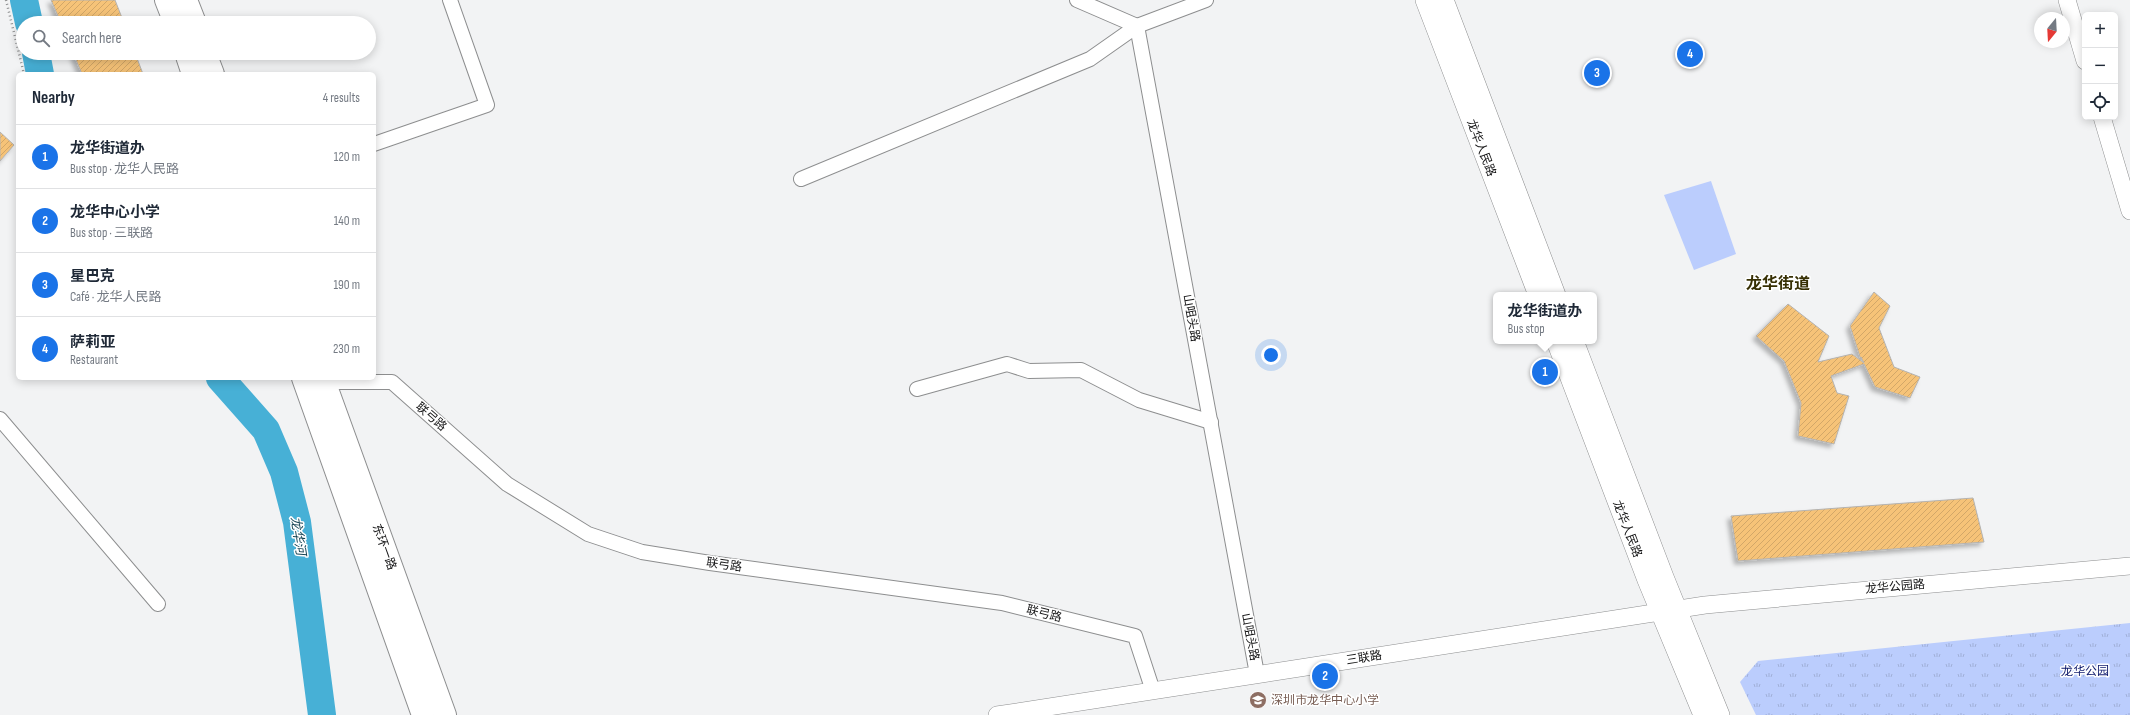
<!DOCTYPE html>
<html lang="en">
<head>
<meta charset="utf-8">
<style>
	:root { --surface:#fff; --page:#f6f6f7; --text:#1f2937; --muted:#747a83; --line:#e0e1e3; --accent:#1a73e8 }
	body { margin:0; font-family:"Sofia Sans Condensed","Noto Sans SC",sans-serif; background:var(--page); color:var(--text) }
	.controls { position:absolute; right:12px; top:12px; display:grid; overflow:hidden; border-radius:6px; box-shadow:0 2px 10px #0003 }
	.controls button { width:36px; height:36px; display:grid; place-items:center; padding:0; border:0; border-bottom:1px solid var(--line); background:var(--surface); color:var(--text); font:20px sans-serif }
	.compass { position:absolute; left:2034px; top:12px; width:36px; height:36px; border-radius:50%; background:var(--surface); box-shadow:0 2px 10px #0003; rotate:198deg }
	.you { position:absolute; left:1271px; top:355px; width:14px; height:14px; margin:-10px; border:3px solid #fff; border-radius:50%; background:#1a73e8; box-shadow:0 0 0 6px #1a73e833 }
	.badge { display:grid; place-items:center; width:26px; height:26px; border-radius:50%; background:var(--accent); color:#fff; font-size:13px; font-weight:700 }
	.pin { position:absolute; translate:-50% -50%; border:2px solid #fff; box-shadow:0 1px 4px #0006 }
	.popup { position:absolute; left:1493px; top:292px; width:104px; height:52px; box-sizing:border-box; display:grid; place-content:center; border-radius:6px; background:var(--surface); filter:drop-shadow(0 1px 3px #0005); font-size:13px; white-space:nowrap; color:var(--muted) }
	.popup b { font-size:15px; color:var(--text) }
	.popup::after { content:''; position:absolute; left:50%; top:100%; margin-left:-8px; border:8px solid transparent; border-top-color:var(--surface) }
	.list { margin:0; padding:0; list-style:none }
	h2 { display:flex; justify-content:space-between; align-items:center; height:52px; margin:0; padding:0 16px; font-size:17px }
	h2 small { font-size:13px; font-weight:400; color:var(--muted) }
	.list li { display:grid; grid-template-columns:26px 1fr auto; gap:12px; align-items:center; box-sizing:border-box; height:64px; padding:0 16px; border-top:1px solid var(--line) }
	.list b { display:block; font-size:15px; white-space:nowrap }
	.list p { margin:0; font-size:13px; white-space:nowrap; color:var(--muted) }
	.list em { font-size:13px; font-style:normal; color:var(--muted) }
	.icon { flex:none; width:22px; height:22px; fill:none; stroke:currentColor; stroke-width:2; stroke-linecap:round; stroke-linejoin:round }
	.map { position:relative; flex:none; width:2130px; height:715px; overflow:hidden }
	.search { position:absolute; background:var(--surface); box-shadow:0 2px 10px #0003; left:16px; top:16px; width:360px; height:44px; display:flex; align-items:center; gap:10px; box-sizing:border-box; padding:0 14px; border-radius:22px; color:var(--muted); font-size:15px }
	.panel { position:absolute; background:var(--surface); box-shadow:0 2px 10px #0003; left:16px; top:72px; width:360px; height:308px; border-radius:6px }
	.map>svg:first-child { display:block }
	.green { fill:#bbcdfd }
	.park { fill:url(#park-tufts) }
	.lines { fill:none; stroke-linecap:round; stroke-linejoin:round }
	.river { stroke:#47b0d6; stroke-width:28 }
	.building { fill:url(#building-hatch); stroke:#b4b3b2; filter:url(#shadow) }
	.minor-casing { stroke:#8d8e8f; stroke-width:16 }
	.tertiary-casing { stroke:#8d8e8f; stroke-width:18 }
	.secondary-casing { stroke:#8d8e8f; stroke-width:20 }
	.primary-casing { stroke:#8d8e8f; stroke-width:24 }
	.path { stroke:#8f9091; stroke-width:2.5; stroke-dasharray:1 3; stroke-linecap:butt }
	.minor { stroke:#fff; stroke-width:14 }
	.tertiary { stroke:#fff; stroke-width:17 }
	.secondary { stroke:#fff; stroke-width:19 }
	.primary { stroke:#fff; stroke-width:22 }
	.labels { text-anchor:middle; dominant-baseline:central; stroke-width:3; stroke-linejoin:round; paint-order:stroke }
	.street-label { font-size:12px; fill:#151516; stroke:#fff }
	.park-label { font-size:12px; fill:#0f1b6d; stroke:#fff }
	.education-label { font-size:12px; fill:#785e54; stroke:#fff; text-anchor:start }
	.water-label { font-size:13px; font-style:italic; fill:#134151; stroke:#fff }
	.district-label { font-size:16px; font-weight:bold; fill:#373004; stroke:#fff }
</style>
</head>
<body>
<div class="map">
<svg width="2130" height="715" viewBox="0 0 2130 715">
	<defs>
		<pattern id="park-tufts" width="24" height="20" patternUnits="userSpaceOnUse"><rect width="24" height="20" fill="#bbcdfd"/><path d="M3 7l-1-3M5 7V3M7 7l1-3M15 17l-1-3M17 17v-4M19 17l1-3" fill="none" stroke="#a0afd8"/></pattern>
		<pattern id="building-hatch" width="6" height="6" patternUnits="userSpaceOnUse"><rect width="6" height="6" fill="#f6c378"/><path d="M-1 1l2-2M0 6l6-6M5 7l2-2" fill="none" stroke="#d2a767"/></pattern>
		<filter id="shadow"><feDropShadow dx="-3.5" dy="3.5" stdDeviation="2" flood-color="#0004"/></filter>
	</defs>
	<rect width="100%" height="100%" fill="#f2f3f4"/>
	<path class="green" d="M 1711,181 L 1736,254 L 1694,270 L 1664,195 Z"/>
	<path class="park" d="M 2130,623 L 2130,715 L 1756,715 L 1740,682 L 1758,661 Z"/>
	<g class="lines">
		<g class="river">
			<path d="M 24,0 L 29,23"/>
			<path d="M 36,53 L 40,74"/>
			<path d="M 220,378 L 266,430 L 284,472 L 297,522 L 322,715"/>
		</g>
	</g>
	<g class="building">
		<path d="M 51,0 L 115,0 L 124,23 L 61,23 Z"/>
		<path d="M 73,53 L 135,53 L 143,74 L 82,74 Z"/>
		<path d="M 0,132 L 14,145 L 0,161 Z"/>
		<path d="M 1874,292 L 1890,306 L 1879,328 L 1894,367 L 1920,377 L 1910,398 L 1875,387 L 1864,364 L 1831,376 L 1837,393 L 1849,396 L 1834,444 L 1798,436 L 1801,403 L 1784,361 L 1756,336 L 1788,304 L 1829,336 L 1818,362 L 1852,354 L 1864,363 L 1861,357 L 1861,360 L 1850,326 Z"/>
		<path d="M 1973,498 L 1984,542 L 1738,561 L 1731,516 Z"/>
	</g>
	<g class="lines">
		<g class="minor-casing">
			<g id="minor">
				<path d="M 1077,0 L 1137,26 L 1257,674"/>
				<path d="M 374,144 L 487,105 L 450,0"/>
				<path d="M 801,179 L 1090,59 L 1137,26 L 1206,0"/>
				<path d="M 318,382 L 392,382 L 507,484 L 588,534 L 642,552 L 710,563 L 1002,603 L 1135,636 L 1153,691"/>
				<path d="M 917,389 L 1007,364 L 1029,371 L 1081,370 L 1139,400 L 1211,422"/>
				<path d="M 0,419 L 158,604"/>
			</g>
		</g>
		<g class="tertiary-casing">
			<g id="tertiary">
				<path d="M 2067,0 L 2085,61"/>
				<path d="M 2102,117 L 2130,211"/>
				<path d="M 997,715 L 1705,605 L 2130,566"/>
			</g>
		</g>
		<g class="secondary-casing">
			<g id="secondary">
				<path d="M 1425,0 L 1538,295"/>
				<path d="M 1444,0 L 1556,295"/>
				<path d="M 1556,341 L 1647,580 L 1703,715"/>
				<path d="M 1574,341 L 1664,577 L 1720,715"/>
			</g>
		</g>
		<g class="primary-casing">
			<g id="primary">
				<path d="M 166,0 L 175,23"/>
				<path d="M 186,0 L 195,23"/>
				<path d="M 186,53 L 193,74"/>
				<path d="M 205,53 L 213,74"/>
				<path d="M 303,378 L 423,715"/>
				<path d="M 323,378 L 445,715"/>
			</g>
		</g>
		<path class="path" d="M 6,0 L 24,74"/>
		<use href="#minor" class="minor"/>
		<use href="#tertiary" class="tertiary"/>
		<use href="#secondary" class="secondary"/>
		<use href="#primary" class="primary"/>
	</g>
	<defs>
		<g id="school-disc" transform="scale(0.9)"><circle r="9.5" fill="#8d6e63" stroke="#fff"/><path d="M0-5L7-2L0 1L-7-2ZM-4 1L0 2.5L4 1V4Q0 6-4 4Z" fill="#fff"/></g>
	</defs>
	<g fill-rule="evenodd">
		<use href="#school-disc" x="1258" y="700"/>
	</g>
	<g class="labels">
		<g class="street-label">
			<text transform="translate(1481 148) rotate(69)">龙华人民路</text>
			<text transform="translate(1191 318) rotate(80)">山咀头路</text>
			<text transform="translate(431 417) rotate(41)">联弓路</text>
			<text transform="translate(1627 529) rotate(69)">龙华人民路</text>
			<text transform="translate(384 547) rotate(70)">东环一路</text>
			<text transform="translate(724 565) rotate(8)">联弓路</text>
			<text transform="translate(1895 587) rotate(-5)">龙华公园路</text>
			<text transform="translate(1044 614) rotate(14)">联弓路</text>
			<text transform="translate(1250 637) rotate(79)">山咀头路</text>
			<text transform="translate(1364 658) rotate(-9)">三联路</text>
		</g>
		<g class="park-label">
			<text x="2085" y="671">龙华公园</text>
		</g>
		<g class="education-label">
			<text x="1271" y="700">深圳市龙华中心小学</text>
		</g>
		<g class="water-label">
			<text transform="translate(298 536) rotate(81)">龙华河</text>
		</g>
		<g class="district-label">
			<text x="1778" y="284">龙华街道</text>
		</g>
	</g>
</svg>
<div class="controls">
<button>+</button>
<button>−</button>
<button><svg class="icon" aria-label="locate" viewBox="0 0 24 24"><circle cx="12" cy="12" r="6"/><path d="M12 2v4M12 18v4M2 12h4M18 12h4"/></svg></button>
</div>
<svg class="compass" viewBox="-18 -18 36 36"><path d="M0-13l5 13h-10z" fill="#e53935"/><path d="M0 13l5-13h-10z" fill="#747a83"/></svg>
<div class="you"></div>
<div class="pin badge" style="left:1545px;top:372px">1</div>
<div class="popup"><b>龙华街道办</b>Bus stop</div>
<div class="pin badge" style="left:1325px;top:676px">2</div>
<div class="pin badge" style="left:1597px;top:73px">3</div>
<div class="pin badge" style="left:1690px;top:54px">4</div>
<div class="search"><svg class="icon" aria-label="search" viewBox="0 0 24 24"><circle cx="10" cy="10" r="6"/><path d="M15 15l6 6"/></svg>Search here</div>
<section class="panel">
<h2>Nearby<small>4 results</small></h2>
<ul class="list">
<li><span class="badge">1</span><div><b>龙华街道办</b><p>Bus stop · 龙华人民路</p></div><em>120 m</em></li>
<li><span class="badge">2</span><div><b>龙华中心小学</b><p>Bus stop · 三联路</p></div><em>140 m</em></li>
<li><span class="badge">3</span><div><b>星巴克</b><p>Café · 龙华人民路</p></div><em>190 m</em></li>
<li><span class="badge">4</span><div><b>萨莉亚</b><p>Restaurant</p></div><em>230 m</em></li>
</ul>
</section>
</div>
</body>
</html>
